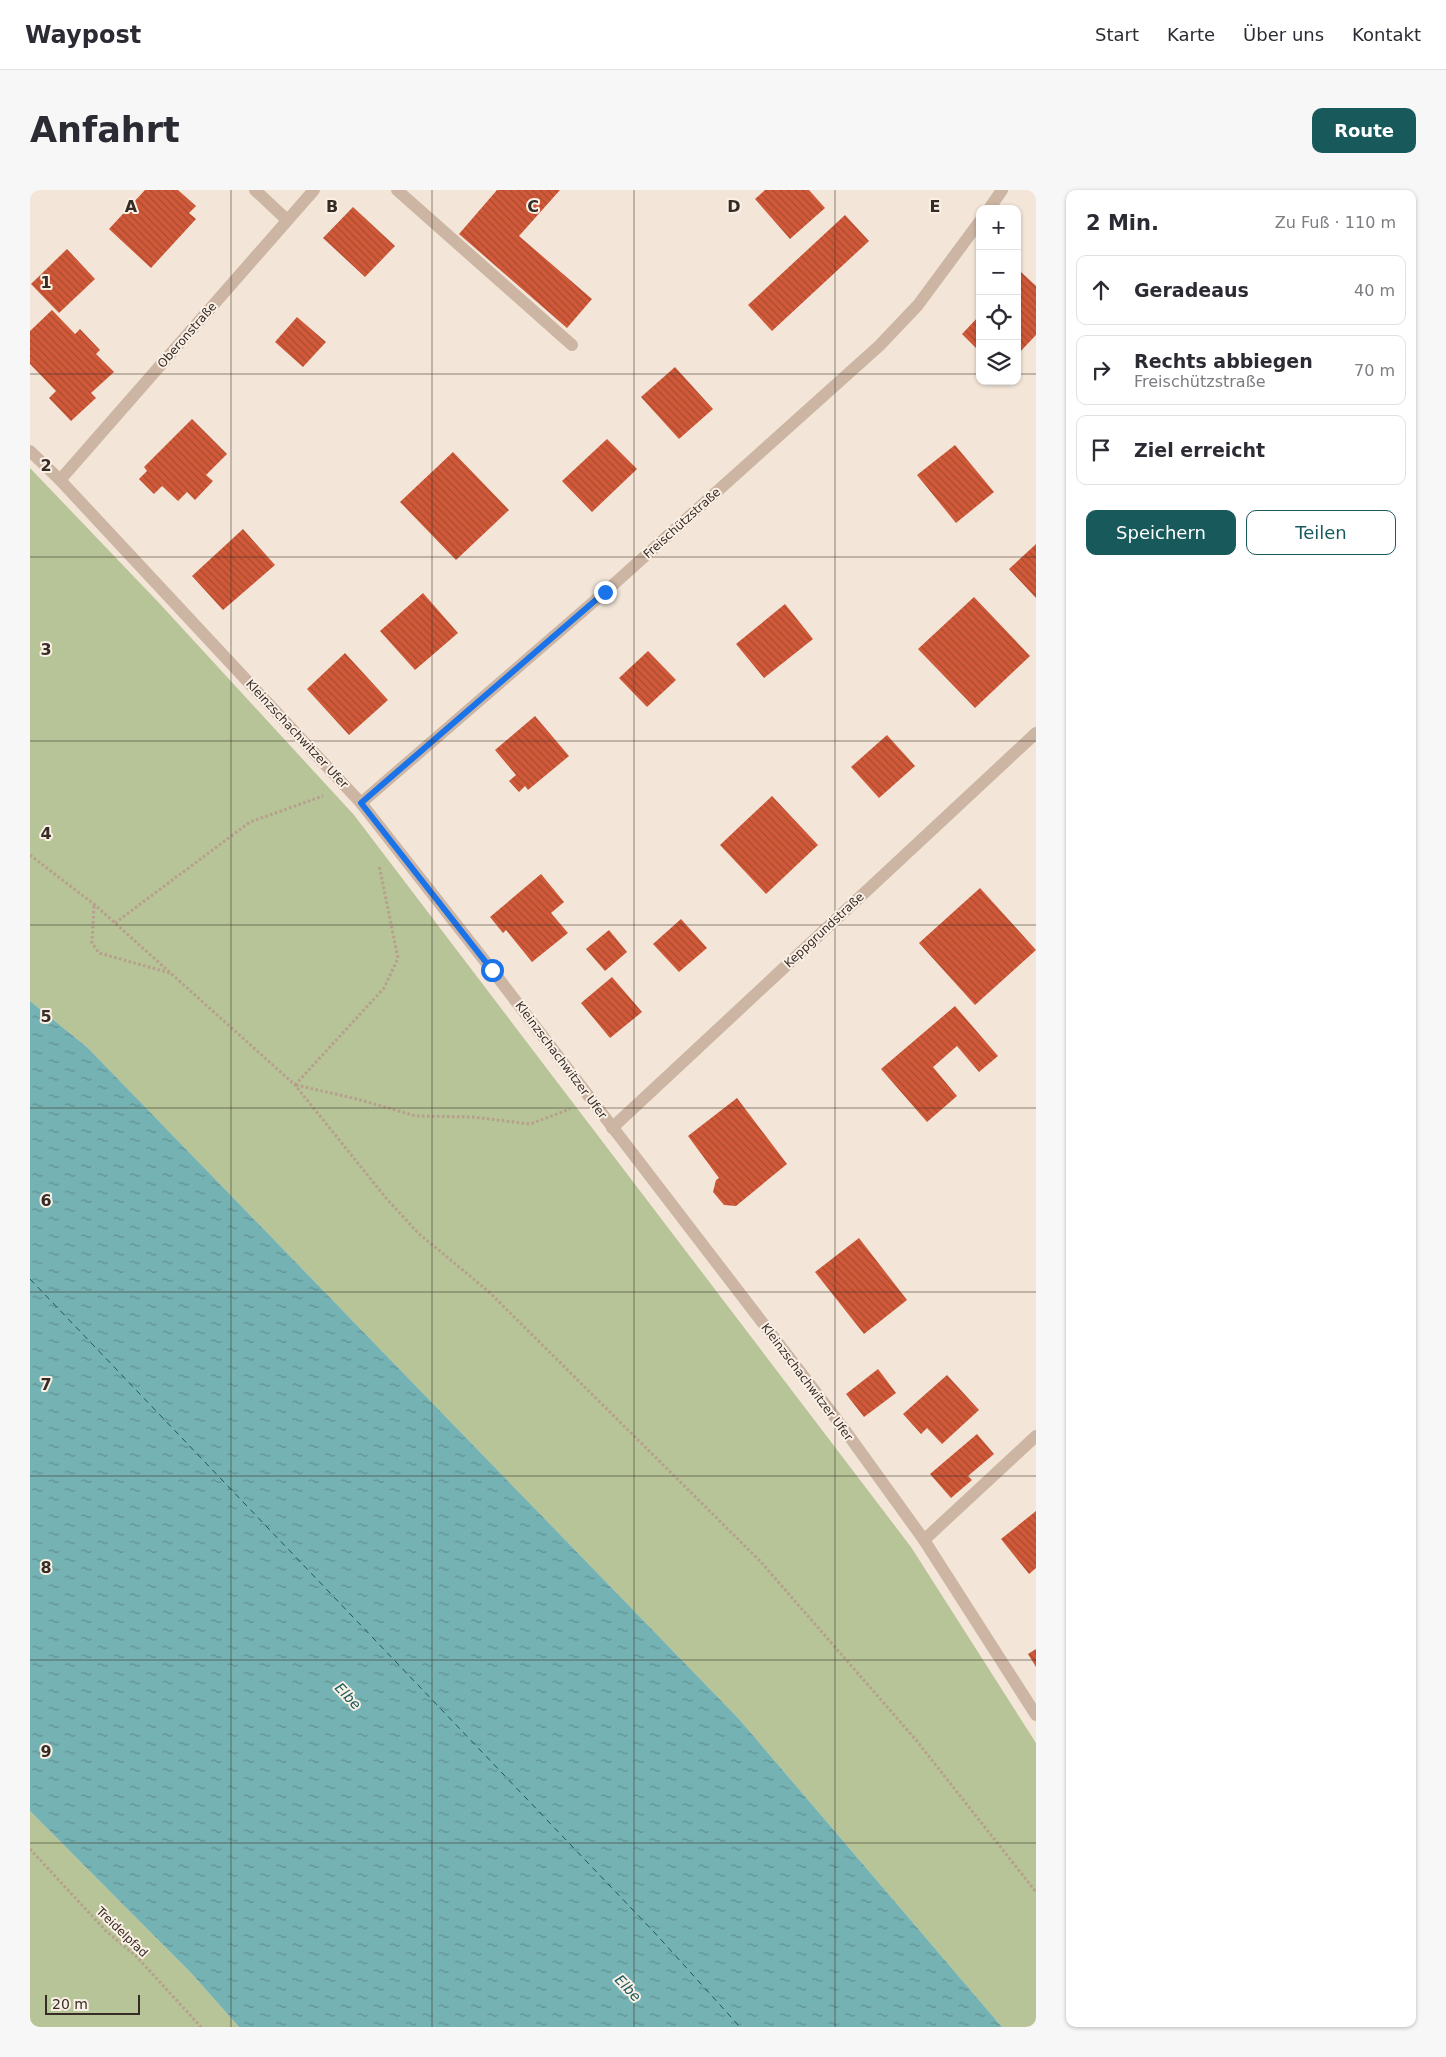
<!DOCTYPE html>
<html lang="de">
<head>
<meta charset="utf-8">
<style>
	:root { --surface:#fff; --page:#f7f7f7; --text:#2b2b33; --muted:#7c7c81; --line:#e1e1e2; --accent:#18595c }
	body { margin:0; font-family:"DejaVu Sans",sans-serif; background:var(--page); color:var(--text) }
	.controls { position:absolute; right:15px; top:15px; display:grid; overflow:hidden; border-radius:10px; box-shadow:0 1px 4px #0004 }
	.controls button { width:45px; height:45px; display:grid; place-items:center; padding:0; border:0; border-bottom:1px solid var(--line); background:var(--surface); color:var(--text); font:25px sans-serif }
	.scale { position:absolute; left:15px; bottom:12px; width:95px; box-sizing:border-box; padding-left:5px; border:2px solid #372b26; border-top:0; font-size:14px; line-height:18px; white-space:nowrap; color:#372b26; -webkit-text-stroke:4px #fbf0e5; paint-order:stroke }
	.stop { position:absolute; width:15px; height:15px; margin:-11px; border:4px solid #1a73e8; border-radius:50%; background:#fff }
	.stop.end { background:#1a73e8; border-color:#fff; box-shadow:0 1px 5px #0008 }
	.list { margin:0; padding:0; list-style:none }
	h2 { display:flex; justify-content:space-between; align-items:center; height:65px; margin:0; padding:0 20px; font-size:21px }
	h2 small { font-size:16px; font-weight:400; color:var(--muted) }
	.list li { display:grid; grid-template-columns:32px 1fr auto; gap:15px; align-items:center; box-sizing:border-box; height:70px; margin:0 10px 10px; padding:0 10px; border:1px solid var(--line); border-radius:10px }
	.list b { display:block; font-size:19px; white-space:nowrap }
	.list p { margin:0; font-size:16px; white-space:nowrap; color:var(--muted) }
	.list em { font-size:16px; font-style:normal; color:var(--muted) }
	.actions { display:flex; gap:10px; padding:15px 20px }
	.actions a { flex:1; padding:11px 0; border:1px solid var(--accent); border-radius:10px; text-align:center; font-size:18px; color:var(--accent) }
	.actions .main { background:var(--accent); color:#fff }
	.icon { flex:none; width:28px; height:28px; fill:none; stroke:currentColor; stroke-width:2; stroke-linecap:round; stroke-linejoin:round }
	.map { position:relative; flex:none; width:1006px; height:1837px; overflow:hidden; border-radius:10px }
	header { display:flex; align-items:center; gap:30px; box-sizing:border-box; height:70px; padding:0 25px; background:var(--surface); border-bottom:1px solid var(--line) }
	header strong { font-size:24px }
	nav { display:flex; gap:28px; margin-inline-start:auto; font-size:18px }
	.intro { display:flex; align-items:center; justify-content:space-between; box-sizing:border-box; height:120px; padding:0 30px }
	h1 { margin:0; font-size:35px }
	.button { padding:12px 22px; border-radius:10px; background:var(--accent); color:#fff; font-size:18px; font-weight:700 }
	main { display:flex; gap:30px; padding:0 30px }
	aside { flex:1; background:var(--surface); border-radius:10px; box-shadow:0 1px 4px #0004 }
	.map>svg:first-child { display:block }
	.green { fill:#b6c497 }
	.water { fill:url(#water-ripples) }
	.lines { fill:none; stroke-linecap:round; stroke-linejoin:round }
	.ferry { stroke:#18595c; stroke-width:1; stroke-dasharray:6 5; stroke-linecap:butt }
	.building { fill:url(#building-back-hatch) }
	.path { stroke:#b89e8d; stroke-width:3; stroke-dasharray:2.5 2.5; stroke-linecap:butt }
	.minor { stroke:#ccb5a3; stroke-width:12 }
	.route { stroke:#1a73e8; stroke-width:6 }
	.grid { fill:none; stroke:#372b26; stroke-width:1; stroke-opacity:0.55 }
	.labels { text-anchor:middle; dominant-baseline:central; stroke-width:4; stroke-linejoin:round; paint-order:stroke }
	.street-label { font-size:12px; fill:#372b26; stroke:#fbf0e5 }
	.water-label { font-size:14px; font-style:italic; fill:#18595c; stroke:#fbf0e5 }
	.grid-label { font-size:16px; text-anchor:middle; font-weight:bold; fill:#372b26; stroke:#fbf0e5; stroke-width:4; stroke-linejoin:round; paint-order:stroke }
</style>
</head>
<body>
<header>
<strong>Waypost</strong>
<nav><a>Start</a><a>Karte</a><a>Über uns</a><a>Kontakt</a></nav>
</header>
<div class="intro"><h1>Anfahrt</h1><a class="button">Route</a></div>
<main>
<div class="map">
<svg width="1006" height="1837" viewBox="0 0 1006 1837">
	<defs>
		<pattern id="water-ripples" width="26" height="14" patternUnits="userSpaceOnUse" patternTransform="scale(1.25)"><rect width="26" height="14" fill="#75b2b3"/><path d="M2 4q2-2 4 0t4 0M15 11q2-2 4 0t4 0" fill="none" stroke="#619191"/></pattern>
		<pattern id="building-back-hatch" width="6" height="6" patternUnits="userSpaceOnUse" patternTransform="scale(1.25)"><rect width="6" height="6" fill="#d05939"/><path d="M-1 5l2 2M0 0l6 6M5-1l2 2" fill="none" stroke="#aa4a30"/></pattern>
	</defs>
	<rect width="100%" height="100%" fill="#f3e6d8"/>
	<g class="green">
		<path d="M 0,278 L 130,414 L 324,625 L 881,1357 L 1006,1553 L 1006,1837 L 972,1837 L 709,1529 L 57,857 L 0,811 Z"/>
		<path d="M 0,1621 L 162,1784 L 209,1837 L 0,1837 Z"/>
	</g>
	<path class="water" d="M 0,811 L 57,857 L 709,1529 L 972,1837 L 209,1837 L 162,1784 L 0,1621 Z"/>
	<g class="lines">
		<path class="ferry" d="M 0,1089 L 624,1742 L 710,1837"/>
	</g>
	<g class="building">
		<path d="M 115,0 L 148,0 L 166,16 L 159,23 L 166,29 L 121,78 L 79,39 Z"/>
		<path d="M 467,0 L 530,0 L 489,46 L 562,109 L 537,138 L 429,44 Z"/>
		<path d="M 735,0 L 779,0 L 795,18 L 760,49 L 725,9 Z"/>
		<path d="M 323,17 L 365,56 L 335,87 L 293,48 Z"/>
		<path d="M 815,25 L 839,51 L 742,141 L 718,115 Z"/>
		<path d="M 37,59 L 65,89 L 29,123 L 1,94 Z"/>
		<path d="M 991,82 L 1006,96 L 1006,145 L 987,165 L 987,86 Z"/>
		<path d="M 22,120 L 45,144 L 50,139 L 70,160 L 66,164 L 84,182 L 61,203 L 66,208 L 41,231 L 19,208 L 26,201 L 0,174 L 0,141 Z"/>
		<path d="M 950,125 L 950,162 L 932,144 Z"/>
		<path d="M 267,127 L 296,152 L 273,177 L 245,152 Z"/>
		<path d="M 645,177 L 683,219 L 649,249 L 611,207 Z"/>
		<path d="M 162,229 L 197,264 L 176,285 L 183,291 L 165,310 L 157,302 L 148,311 L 132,296 L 124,304 L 109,289 L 117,281 L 114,277 Z"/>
		<path d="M 577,249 L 607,279 L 562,322 L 532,291 Z"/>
		<path d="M 925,255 L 964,302 L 926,333 L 887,285 Z"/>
		<path d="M 423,262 L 479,320 L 426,370 L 370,312 Z"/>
		<path d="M 213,339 L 245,375 L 193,420 L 162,386 Z"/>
		<path d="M 1006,354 L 1006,408 L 979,379 Z"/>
		<path d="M 393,403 L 428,443 L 385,480 L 350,441 Z"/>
		<path d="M 944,407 L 1000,466 L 945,518 L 888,459 Z"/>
		<path d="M 755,414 L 783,449 L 734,488 L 706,454 Z"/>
		<path d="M 618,461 L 646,490 L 617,517 L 589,488 Z"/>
		<path d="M 315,463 L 358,510 L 319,545 L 277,499 Z"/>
		<path d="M 505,526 L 539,566 L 498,600 L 495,596 L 489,602 L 479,591 L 486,585 L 465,560 Z"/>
		<path d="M 857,545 L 885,576 L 849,608 L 821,577 Z"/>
		<path d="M 742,606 L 788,655 L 736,704 L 690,655 Z"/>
		<path d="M 511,684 L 534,712 L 521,723 L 538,743 L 502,772 L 476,740 L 473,743 L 460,727 Z"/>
		<path d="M 950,698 L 1006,760 L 945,815 L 889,753 Z"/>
		<path d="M 651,729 L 677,758 L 649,782 L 623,754 Z"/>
		<path d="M 579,740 L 597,762 L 575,781 L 556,759 Z"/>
		<path d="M 582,787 L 612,822 L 580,848 L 551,813 Z"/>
		<path d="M 925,816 L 968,866 L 949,882 L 927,856 L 903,877 L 927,906 L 897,932 L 851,879 Z"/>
		<path d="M 707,908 L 757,974 L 706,1016 L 694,1015 L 683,1002 L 686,990 L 689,988 L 658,946 Z"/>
		<path d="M 829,1048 L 877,1110 L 834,1144 L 785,1082 Z"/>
		<path d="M 848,1179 L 866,1203 L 834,1227 L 816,1204 Z"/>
		<path d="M 917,1185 L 949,1220 L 912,1254 L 897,1238 L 891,1244 L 873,1224 Z"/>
		<path d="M 947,1244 L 964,1264 L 938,1286 L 942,1290 L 921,1308 L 900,1284 Z"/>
		<path d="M 1006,1321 L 1006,1378 L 999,1384 L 971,1349 Z"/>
		<path d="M 1006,1459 L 1006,1477 L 998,1464 Z"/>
	</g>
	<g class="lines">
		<g class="path">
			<path d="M 0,665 L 65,715 L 265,895 L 356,1008 L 388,1043 L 458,1101 L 730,1371 L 886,1550 L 1006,1702"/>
			<path d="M 64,716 L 62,753 L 69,763 L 140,783"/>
			<path d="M 85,733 L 220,632 L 293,606"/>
			<path d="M 265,895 L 354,798 L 368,768 L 349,675"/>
			<path d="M 266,895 L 327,909 L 386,926 L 443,927 L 500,934 L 540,919"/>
			<path d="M 0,1659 L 76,1741 L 107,1767 L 171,1837"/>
		</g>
		<g class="minor">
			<path d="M 225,0 L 257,30"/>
			<path d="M 367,0 L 542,155"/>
			<path d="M 959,19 L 972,0"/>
			<path d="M 0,261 L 30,290 L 331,613 L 462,780 L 814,1239 L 894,1350 L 1006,1525"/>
			<path d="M 30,290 L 284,0"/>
			<path d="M 331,613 L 575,402 L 849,156 L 888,115 L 950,31"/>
			<path d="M 582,938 L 1006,543"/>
			<path d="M 894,1350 L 1006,1246"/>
		</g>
	</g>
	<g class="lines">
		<path class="route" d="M 462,780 L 331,613 L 575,402"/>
	</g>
	<path class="grid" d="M 201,0 L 201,1837M 402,0 L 402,1837M 604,0 L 604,1837M 805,0 L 805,1837M 0,184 L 950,184M 987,184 L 1006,184M 0,367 L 1006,367M 0,551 L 1006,551M 0,735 L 1006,735M 0,918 L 1006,918M 0,1102 L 1006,1102M 0,1286 L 1006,1286M 0,1470 L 1006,1470M 0,1653 L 1006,1653"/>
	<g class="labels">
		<g class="street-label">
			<text transform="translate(157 145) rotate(-49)">Oberonstraße</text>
			<text transform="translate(652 333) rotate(-42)">Freischützstraße</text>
			<text transform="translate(267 544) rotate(47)">Kleinzschachwitzer Ufer</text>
			<text transform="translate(794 740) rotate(-43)">Keppgrundstraße</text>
			<text transform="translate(531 870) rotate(53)">Kleinzschachwitzer Ufer</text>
			<text transform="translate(777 1192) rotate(53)">Kleinzschachwitzer Ufer</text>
			<text transform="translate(92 1742) rotate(44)">Treidelpfad</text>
		</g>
		<g class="water-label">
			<text transform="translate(318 1506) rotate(46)">Elbe</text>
			<text transform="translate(598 1798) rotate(46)">Elbe</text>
		</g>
	</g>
	<g class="grid-label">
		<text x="101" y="22">A</text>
		<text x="302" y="22">B</text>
		<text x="503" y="22">C</text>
		<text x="704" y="22">D</text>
		<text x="905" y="22">E</text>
		<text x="16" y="98">1</text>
		<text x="16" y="281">2</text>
		<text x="16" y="465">3</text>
		<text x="16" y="649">4</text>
		<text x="16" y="832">5</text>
		<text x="16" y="1016">6</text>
		<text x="16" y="1200">7</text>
		<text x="16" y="1383">8</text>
		<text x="16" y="1567">9</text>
	</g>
</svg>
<div class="controls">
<button>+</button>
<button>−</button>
<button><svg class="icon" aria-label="locate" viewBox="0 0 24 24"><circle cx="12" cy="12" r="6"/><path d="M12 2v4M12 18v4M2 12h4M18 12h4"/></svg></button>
<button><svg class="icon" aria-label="layers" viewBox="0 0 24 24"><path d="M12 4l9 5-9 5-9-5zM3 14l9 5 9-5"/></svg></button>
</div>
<div class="scale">20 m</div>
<div class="stop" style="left:462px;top:780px"></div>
<div class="stop end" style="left:575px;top:402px"></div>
</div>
<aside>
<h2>2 Min.<small>Zu Fuß · 110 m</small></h2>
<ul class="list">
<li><svg class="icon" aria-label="ahead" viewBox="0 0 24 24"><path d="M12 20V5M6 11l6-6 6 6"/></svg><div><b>Geradeaus</b></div><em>40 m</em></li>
<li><svg class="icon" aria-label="right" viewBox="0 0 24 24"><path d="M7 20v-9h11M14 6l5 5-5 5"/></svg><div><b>Rechts abbiegen</b><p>Freischützstraße</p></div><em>70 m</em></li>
<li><svg class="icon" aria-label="arrive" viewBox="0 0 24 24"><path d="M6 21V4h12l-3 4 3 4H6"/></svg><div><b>Ziel erreicht</b></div></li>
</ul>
<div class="actions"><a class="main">Speichern</a><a>Teilen</a></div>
</aside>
</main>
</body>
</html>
